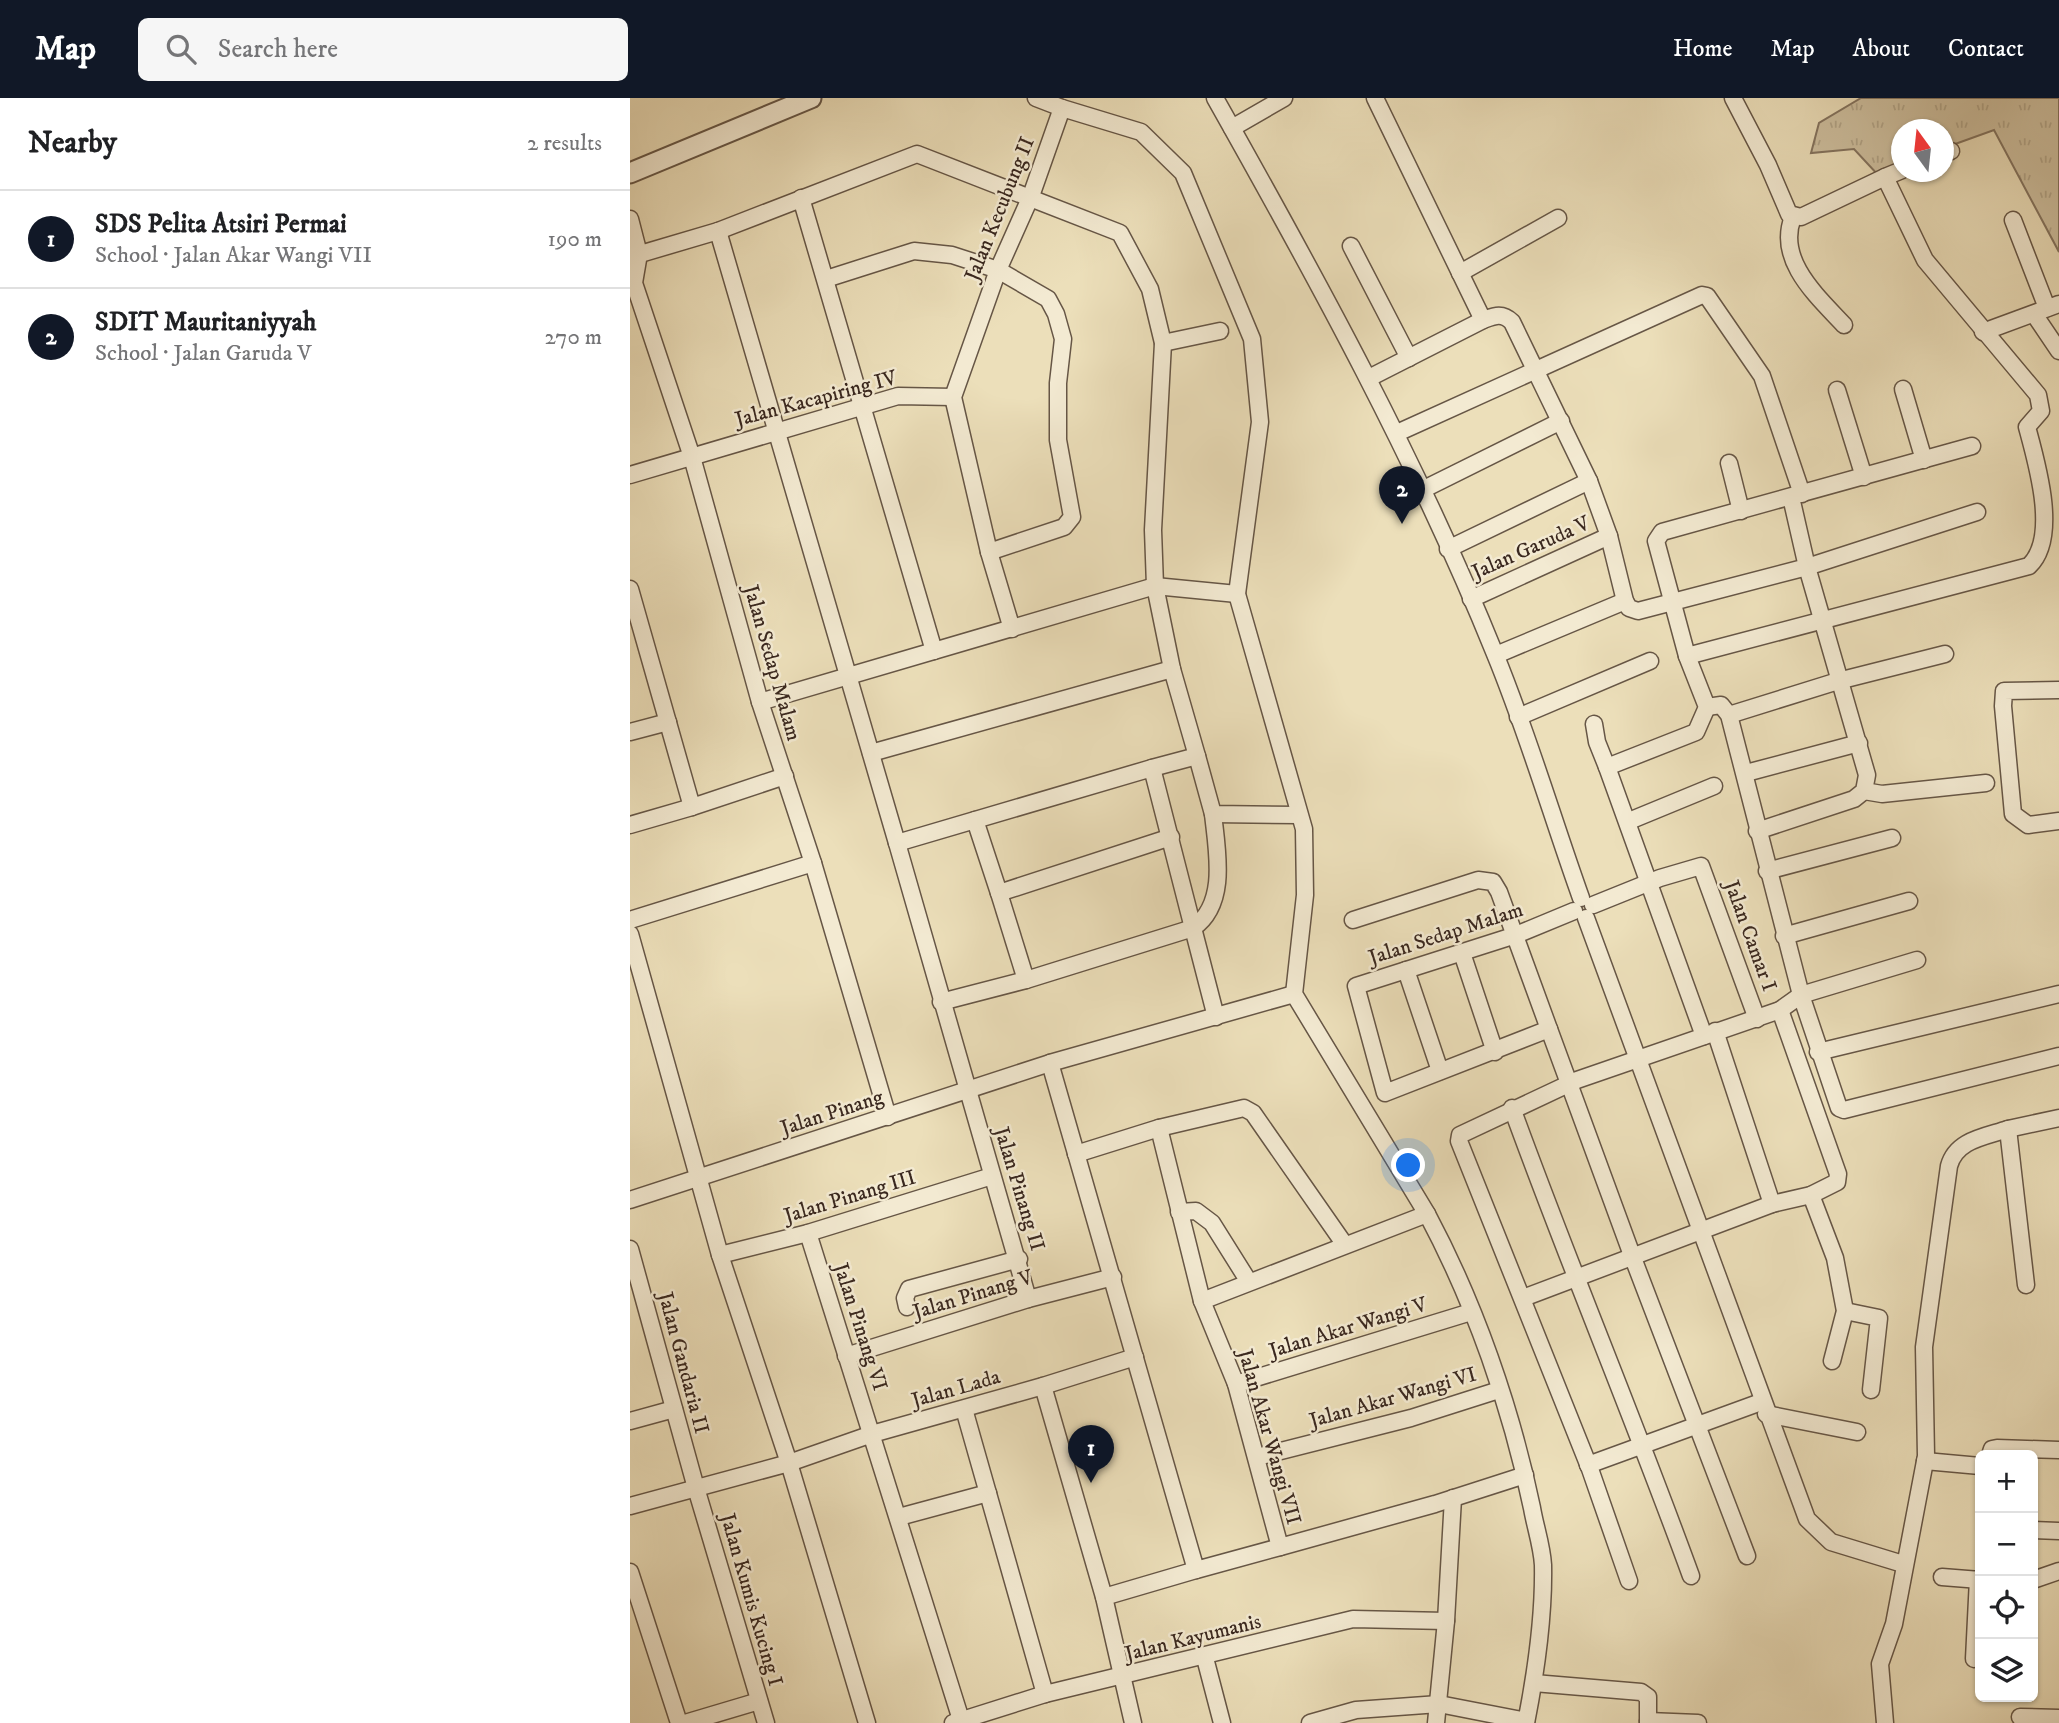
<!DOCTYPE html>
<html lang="en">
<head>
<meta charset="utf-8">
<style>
	:root { --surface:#fff; --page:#f6f6f6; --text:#202124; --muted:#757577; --line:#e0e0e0; --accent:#111827 }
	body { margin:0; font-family:"IM FELL DW Pica",serif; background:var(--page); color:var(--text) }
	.controls { position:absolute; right:21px; bottom:21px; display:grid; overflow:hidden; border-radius:10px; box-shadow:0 2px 5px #0004 }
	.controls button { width:63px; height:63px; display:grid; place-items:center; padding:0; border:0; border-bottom:2px solid var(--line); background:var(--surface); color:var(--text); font:35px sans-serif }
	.compass { position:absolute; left:1261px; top:21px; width:63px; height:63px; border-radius:50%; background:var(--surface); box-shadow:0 2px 5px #0004; rotate:345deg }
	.you { position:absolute; left:779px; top:1068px; width:24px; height:24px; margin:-18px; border:5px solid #fff; border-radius:50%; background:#1a73e8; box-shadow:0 0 0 10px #1a73e833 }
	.badge { display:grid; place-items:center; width:46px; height:46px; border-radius:50%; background:var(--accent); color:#fff; font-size:23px; font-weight:700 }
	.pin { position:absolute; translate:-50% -58px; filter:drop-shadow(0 2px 4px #0008) }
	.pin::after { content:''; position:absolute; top:37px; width:24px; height:21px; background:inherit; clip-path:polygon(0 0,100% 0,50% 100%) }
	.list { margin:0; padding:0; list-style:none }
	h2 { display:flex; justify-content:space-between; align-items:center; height:91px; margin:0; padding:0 28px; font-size:30px }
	h2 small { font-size:23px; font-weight:400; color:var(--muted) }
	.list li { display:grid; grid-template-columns:46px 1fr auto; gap:21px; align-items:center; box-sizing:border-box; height:98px; padding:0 28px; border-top:2px solid var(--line) }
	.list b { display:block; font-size:26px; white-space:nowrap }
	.list p { margin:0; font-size:23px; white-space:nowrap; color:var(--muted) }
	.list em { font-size:23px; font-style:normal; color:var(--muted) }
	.icon { flex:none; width:38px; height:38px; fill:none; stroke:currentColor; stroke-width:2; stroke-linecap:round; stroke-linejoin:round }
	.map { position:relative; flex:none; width:1429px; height:1625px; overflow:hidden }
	header { display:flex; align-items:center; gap:42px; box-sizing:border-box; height:98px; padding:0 35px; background:var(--accent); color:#fff }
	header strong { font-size:33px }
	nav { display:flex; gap:38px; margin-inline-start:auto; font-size:24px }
	.search { width:490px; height:63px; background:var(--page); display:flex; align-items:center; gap:18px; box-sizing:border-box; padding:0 24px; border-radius:10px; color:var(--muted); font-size:26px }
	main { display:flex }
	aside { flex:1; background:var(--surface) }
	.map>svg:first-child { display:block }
	.grass { fill:url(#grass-tufts); stroke:#847460; stroke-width:2 }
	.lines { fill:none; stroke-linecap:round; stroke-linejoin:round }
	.minor-casing { stroke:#665646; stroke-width:19 }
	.tertiary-casing { stroke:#665646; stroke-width:23 }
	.minor { stroke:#f3ead2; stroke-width:16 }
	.tertiary { stroke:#f3ead2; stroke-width:19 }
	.labels { text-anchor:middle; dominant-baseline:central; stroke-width:5; stroke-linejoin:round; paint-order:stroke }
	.street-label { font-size:21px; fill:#3a281f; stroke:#f3ead2 }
</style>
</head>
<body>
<header>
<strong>Map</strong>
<div class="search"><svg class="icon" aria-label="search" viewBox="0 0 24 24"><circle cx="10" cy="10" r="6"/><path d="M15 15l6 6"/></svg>Search here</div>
<nav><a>Home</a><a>Map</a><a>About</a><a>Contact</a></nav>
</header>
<main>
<aside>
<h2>Nearby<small>2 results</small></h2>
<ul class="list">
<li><span class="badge">1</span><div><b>SDS Pelita Atsiri Permai</b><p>School · Jalan Akar Wangi VII</p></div><em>190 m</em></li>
<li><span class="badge">2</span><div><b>SDIT Mauritaniyyah</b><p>School · Jalan Garuda V</p></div><em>270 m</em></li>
</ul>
</aside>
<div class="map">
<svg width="1429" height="1625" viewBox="0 0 1429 1625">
	<defs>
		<pattern id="grass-tufts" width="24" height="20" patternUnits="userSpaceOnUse" patternTransform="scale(1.75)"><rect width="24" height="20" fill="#cec0a0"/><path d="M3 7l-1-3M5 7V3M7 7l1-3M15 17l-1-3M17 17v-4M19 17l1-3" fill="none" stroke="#b2a589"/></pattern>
	</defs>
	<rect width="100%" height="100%" fill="#ecdfba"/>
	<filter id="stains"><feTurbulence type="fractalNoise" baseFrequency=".00286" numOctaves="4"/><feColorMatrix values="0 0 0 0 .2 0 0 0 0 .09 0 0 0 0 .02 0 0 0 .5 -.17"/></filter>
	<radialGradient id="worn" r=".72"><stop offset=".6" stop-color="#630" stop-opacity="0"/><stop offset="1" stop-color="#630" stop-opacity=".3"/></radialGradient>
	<path class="grass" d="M 1231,0 L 1429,0 L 1429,154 L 1364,32 L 1314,50 L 1314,32 L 1272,32 L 1271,67 L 1249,78 L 1224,51 L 1181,55 L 1189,25 Z"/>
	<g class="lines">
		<g class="minor-casing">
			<g id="minor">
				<path d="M 406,0 L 432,10"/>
				<path d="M 585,0 C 687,181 787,363 865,556 C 898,636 922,719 951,800"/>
				<path d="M 745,0 L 853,222"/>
				<path d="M 602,30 L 654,0"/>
				<path d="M 1314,55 L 1321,53"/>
				<path d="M 1255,79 L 1272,72"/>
				<path d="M 171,100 L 304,553"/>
				<path d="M 1163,119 C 1146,162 1187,198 1214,227"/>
				<path d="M 0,121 L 9,156 L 4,185 L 62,359 L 130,604 L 183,765 L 258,1019"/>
				<path d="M 1383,122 L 1417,210"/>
				<path d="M 88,133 L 267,745"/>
				<path d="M 721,148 L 779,260"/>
				<path d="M 0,159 L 88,133 L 287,56 L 490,135 L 520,191 L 533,245 L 523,432 L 525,488 L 542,571 L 567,658 L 522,670"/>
				<path d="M 830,175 L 928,120"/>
				<path d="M 196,181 L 284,153 L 322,157 L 368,172 L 418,201 L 426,216 L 433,241 L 428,285 L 428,342 L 442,419 L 434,429 L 359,454"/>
				<path d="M 1404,216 L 1429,253"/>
				<path d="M 1353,234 L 1429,206"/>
				<path d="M 533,245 L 590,233"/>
				<path d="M 739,280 L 853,222 C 864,218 872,214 882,224 L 959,383 L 979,438 L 995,503 L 999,510 L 1008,513 L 1177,469 L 1161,399"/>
				<path d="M 1273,291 L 1294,362"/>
				<path d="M 1207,292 L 1234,379"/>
				<path d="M 767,335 L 1072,197 L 1077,198 L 1132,278 L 1172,396"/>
				<path d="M 1099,365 L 1111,413"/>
				<path d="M 0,377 L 268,298 L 323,299"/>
				<path d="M 792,392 L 931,323"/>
				<path d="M 818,451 L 959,383"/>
				<path d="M 0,491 L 62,709 L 155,678"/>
				<path d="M 841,501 L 979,438"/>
				<path d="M 382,531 L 359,454 L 323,299 L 368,172 L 401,98 L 432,10 L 511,34 L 553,75 L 622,241 L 630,324 L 607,496 L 674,731 L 675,797 L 664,896 L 797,1116"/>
				<path d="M 866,557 L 995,503"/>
				<path d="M 1057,558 L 1399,468 C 1429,440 1407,366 1397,329 L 1411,313 L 1408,297 L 1295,162 L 1255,79 L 1171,119 L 1159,116 L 1138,67 L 1103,0"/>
				<path d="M 1429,592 L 1374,593 L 1373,608 L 1383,716 L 1398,727 L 1429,723"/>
				<path d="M 130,604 L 525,488 L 607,496"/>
				<path d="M 1077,609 L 1091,607 L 1099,617 L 1171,897 L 1209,1010 L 1214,1012 L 1429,958"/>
				<path d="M 1099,617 L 1208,583 L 1315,556"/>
				<path d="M 888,619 L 1020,563"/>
				<path d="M 964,626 L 967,644 L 977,669"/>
				<path d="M 0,634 L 38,624"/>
				<path d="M 241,655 L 542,571"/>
				<path d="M 567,658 L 583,716 L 669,717"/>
				<path d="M 1116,675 L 1229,645"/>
				<path d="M 1234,693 L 1252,696 L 1356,685"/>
				<path d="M 345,722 L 369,795 L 541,739"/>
				<path d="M 999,723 L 1084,688"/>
				<path d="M 0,727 L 62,709"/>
				<path d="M 1127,733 L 1224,701 L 1234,693 L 1237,677 L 1177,469 L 1347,414"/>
				<path d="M 1137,773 L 1262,740"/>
				<path d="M 369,795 L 396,882"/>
				<path d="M 963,807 L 1030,780 L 1071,768 L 1127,921"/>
				<path d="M 944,813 L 886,837 L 726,888 L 755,995 L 919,931 L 1003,1160 L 1117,1458"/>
				<path d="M 956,820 L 1177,1421 L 1201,1444 L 1273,1466"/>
				<path d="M 0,822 L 183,765"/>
				<path d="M 723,822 L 848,782 L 863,784 L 869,794 L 919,931"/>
				<path d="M 0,836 L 90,1157 L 159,1365 L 237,1625"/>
				<path d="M 1154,838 L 1279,803"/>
				<path d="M 832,855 L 865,954"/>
				<path d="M 776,872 L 810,973"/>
				<path d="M 311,904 L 396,882 L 563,830 L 586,919"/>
				<path d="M 1085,933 L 1142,1106"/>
				<path d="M 1074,938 L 977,669 L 1066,634 L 1077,609 L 1057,558 L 1026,443 L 1032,434 L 1342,348"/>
				<path d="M 1188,954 L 1429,896"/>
				<path d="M 420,965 L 566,1472 L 650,1449"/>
				<path d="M 882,1010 C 939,1167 1004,1321 1061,1478"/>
				<path d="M 529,1030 L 572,1203 L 606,1286 L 650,1449 L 805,1406 L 895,1377"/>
				<path d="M 446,1056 L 529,1030 L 614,1010 L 623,1015 L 715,1147"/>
				<path d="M 1181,1097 L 1205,1160 L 1215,1213 L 1202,1263"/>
				<path d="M 0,1102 L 420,965 L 664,896"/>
				<path d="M 549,1114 L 566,1113 L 582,1125 L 619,1184"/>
				<path d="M 178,1135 L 332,1625"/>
				<path d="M 0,1151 L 66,1390 L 136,1625"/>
				<path d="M 90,1157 L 178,1135 L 362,1078"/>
				<path d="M 1396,1187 L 1378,1031 L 1429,1020"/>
				<path d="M 893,1200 L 1142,1106 L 1181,1097 L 1207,1084 L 1208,1076 L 1150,912"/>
				<path d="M 398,1201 L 267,745 L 522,670 L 563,830 C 598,806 587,753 583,716"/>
				<path d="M 572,1203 L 797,1116 C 845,1206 881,1309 902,1410 C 905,1428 912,1448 913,1467 C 914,1519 906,1574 896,1625"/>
				<path d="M 277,1209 L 275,1200 L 279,1191 L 389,1161"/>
				<path d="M 1215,1213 L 1249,1220 L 1241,1292"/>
				<path d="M 216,1258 L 398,1201 L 483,1179"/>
				<path d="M 606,1286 L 841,1214"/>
				<path d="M 413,1288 L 474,1499 L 503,1625"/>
				<path d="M 334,1311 L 415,1596"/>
				<path d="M 1136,1316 L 1227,1334"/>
				<path d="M 0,1323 L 44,1311"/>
				<path d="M 1360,1357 L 1362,1351 L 1367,1350 L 1429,1352"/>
				<path d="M 627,1359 L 781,1320 L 869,1292"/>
				<path d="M 1295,1363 L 1350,1368"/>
				<path d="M 958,1367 L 1131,1304"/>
				<path d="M 0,1408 L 159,1365 L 242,1336 L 413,1288 L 505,1259"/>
				<path d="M 269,1419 L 358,1395"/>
				<path d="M 1403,1432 L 1429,1433"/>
				<path d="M 0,1474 L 49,1625"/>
				<path d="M 1312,1479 L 1350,1482"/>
				<path d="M 1403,1482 L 1429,1473"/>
				<path d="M 999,1483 L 960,1371 L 829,1043 L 830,1037 L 947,982 L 1150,912 L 1171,897 L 1287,862"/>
				<path d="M 474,1499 L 566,1472"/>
				<path d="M 575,1560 L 592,1625"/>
				<path d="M 1344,1561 L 1348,1481"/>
				<path d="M 904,1585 L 1011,1594 L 1018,1599 L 1018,1625"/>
				<path d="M 1390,1619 L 1429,1620"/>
				<path d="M 1018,1623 L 1068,1625"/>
				<path d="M 55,1625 L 129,1603"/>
				<path d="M 323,1625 L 415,1596 L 723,1521 L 816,1523"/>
				<path d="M 680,1625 L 726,1612 L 809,1606 L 896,1623"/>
				<path d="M 806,1625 L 816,1523 L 823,1400"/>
				<path d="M 1255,1625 L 1250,1566 L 1264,1526 L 1296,1358 L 1294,1249 L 1319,1068 C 1326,1042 1354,1039 1378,1031"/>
			</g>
		</g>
		<g class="tertiary-casing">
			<path id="tertiary" d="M 0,75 L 181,0"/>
		</g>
		<use href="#minor" class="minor"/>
		<use href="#tertiary" class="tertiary"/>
	</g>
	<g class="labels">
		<g class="street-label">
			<text transform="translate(370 111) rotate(-68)">Jalan Kecubung II</text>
			<text transform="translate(186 301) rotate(-15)">Jalan Kacapiring IV</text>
			<text transform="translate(901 450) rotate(-24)">Jalan Garuda V</text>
			<text transform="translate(142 565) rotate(74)">Jalan Sedap Malam</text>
			<text transform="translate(816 836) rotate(-18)">Jalan Sedap Malam</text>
			<text transform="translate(1120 838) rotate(70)">Jalan Camar I</text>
			<text transform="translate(202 1015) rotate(-18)">Jalan Pinang</text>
			<text transform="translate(389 1091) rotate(73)">Jalan Pinang II</text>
			<text transform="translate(220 1099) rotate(-17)">Jalan Pinang III</text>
			<text transform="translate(343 1197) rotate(-17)">Jalan Pinang V</text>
			<text transform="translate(230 1229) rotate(72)">Jalan Pinang VI</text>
			<text transform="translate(718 1230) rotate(-17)">Jalan Akar Wangi V</text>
			<text transform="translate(53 1265) rotate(75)">Jalan Gandaria II</text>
			<text transform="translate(326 1291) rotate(-16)">Jalan Lada</text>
			<text transform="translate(763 1300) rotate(-16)">Jalan Akar Wangi VI</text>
			<text transform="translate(639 1339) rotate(74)">Jalan Akar Wangi VII</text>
			<text transform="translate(121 1502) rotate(74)">Jalan Kumis Kucing I</text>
			<text transform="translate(563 1540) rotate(-14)">Jalan Kayumanis</text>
		</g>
	</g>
	<rect width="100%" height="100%" filter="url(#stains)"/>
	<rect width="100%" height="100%" fill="url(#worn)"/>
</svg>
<div class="controls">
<button>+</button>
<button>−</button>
<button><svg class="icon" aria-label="locate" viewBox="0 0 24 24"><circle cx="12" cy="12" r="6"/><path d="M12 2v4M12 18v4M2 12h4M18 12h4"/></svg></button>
<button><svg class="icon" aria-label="layers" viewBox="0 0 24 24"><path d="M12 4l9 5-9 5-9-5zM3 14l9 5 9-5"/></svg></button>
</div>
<svg class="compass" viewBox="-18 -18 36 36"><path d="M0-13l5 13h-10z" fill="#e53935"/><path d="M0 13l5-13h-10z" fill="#757577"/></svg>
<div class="you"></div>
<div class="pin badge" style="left:461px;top:1385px">1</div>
<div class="pin badge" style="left:772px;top:426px">2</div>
</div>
</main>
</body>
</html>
